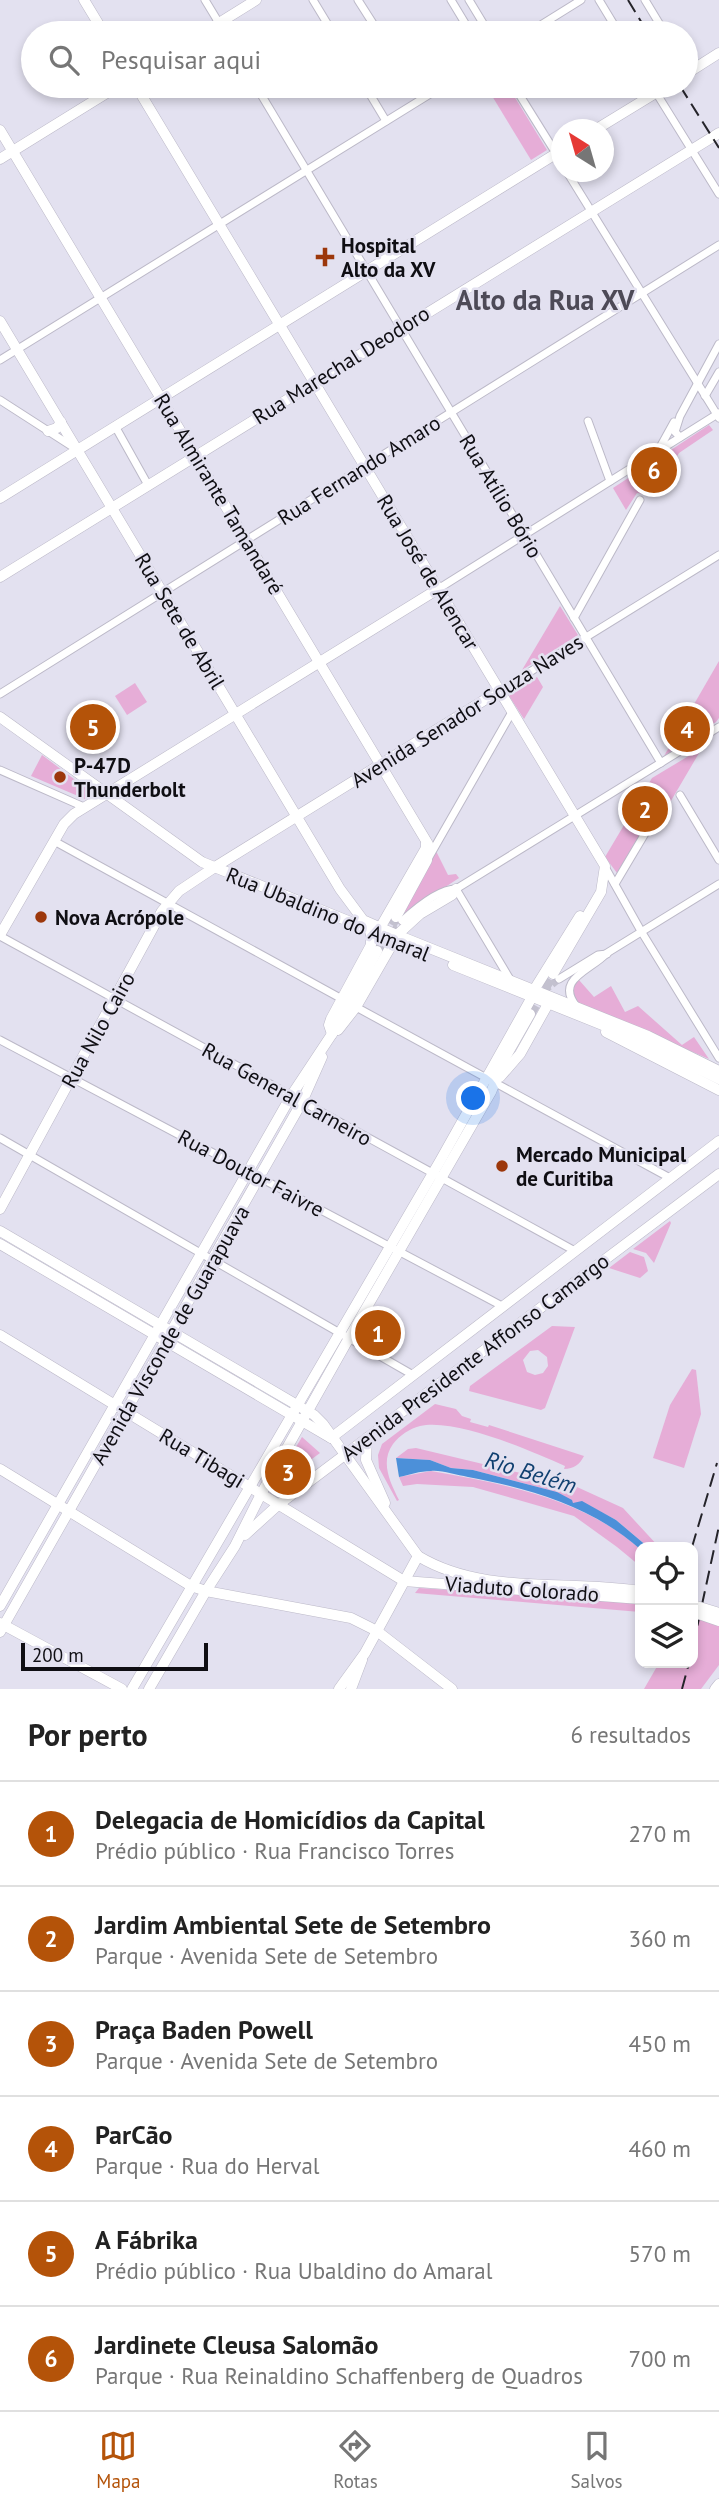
<!DOCTYPE html>
<html lang="pt">
<head>
<meta charset="utf-8">
<style>
	:root { --surface:#fff; --page:#f6f6f6; --text:#222; --muted:#767676; --line:#e0e0e0; --accent:#b45309 }
	body { margin:0; font-family:"PT Sans",sans-serif; background:var(--page); color:var(--text) }
	.controls { position:absolute; right:21px; bottom:21px; display:grid; overflow:hidden; border-radius:14px; box-shadow:0 4px 10px #0003 }
	.controls button { width:63px; height:63px; display:grid; place-items:center; padding:0; border:0; border-bottom:2px solid var(--line); background:var(--surface); color:var(--text); font:35px sans-serif }
	.compass { position:absolute; left:551px; top:119px; width:63px; height:63px; border-radius:50%; background:var(--surface); box-shadow:0 4px 10px #0003; rotate:323deg }
	.scale { position:absolute; left:21px; bottom:18px; width:187px; box-sizing:border-box; padding-left:7px; border:4px solid #0f0e13; border-top:0; font-size:19px; line-height:24px; white-space:nowrap; color:#0f0e13; -webkit-text-stroke:5px #e3e1f0; paint-order:stroke }
	.you { position:absolute; left:474px; top:1099px; width:24px; height:24px; margin:-18px; border:5px solid #fff; border-radius:50%; background:#1a73e8; box-shadow:0 0 0 10px #1a73e833 }
	.badge { display:grid; place-items:center; width:46px; height:46px; border-radius:50%; background:var(--accent); color:#fff; font-size:23px; font-weight:700 }
	.pin { position:absolute; translate:-50% -50%; border:4px solid #fff; box-shadow:0 2px 7px #0006 }
	.list { margin:0; padding:0; list-style:none }
	h2 { display:flex; justify-content:space-between; align-items:center; height:91px; margin:0; padding:0 28px; font-size:30px }
	h2 small { font-size:23px; font-weight:400; color:var(--muted) }
	.list li { display:grid; grid-template-columns:46px 1fr auto; gap:21px; align-items:center; box-sizing:border-box; height:105px; padding:0 28px; border-top:2px solid var(--line) }
	.list b { display:block; font-size:26px; white-space:nowrap }
	.list p { margin:0; font-size:23px; white-space:nowrap; color:var(--muted) }
	.list em { font-size:23px; font-style:normal; color:var(--muted) }
	.icon { flex:none; width:38px; height:38px; fill:none; stroke:currentColor; stroke-width:2; stroke-linecap:round; stroke-linejoin:round }
	.map { position:relative; flex:none; width:719px; height:1689px; overflow:hidden }
	.search { position:absolute; background:var(--surface); box-shadow:0 4px 10px #0003; left:21px; right:21px; top:21px; height:77px; display:flex; align-items:center; gap:18px; box-sizing:border-box; padding:0 24px; border-radius:38px; color:var(--muted); font-size:26px }
	.sheet { height:721px; background:var(--surface) }
	nav { display:flex; justify-content:space-around; align-items:center; box-sizing:border-box; height:98px; border-top:2px solid var(--line); background:var(--surface); font-size:19px; color:var(--muted) }
	nav a { display:grid; justify-items:center; gap:4px }
	nav .on { color:var(--accent) }
	.map>svg:first-child { display:block }
	.green { fill:#e6add7; fill-rule:evenodd }
	.water { fill:#4c90d9 }
	.lines { fill:none; stroke-linecap:round; stroke-linejoin:round }
	.minor-tunnel { stroke:#c3c1cf; stroke-width:7; stroke-dasharray:7 3.5; stroke-linecap:butt }
	.major-tunnel { stroke:#c3c1cf; stroke-width:10; stroke-dasharray:10 5; stroke-linecap:butt }
	.minor-casing { stroke:#bcb9c8; stroke-width:9 }
	.major-casing { stroke:#bcb9c8; stroke-width:11 }
	.minor { stroke:#fff; stroke-width:7 }
	.major { stroke:#fff; stroke-width:10 }
	.rail { stroke:#25242a; stroke-width:2; stroke-dasharray:14 7; stroke-linecap:butt }
	.major-bridge-casing { stroke:#bcb9c8; stroke-width:11; stroke-linecap:butt }
	.major-bridge { stroke:#fff; stroke-width:10 }
	.poi-dot { fill:#9c370b; stroke:#e3e1f0; stroke-width:2.5 }
	.labels { text-anchor:middle; dominant-baseline:central; stroke-width:5; stroke-linejoin:round; paint-order:stroke }
	.poi-label { font-size:21px; font-weight:bold; fill:#0f0e13; stroke:#e3e1f0; text-anchor:start }
	.street-label { font-size:21px; fill:#0f0e13; stroke:#e3e1f0 }
	.water-label { font-size:23px; font-style:italic; fill:#104070; stroke:#e3e1f0 }
	.district-label { font-size:28px; font-weight:bold; fill:#4d4a57; stroke:#e3e1f0 }
</style>
</head>
<body>
<div class="map">
<svg width="719" height="1689" viewBox="0 0 719 1689">
	<rect width="100%" height="100%" fill="#e3e1f0"/>
	<g class="green">
		<path d="M 486,86 L 508,86 L 547,150 L 531,160 Z"/>
		<path d="M 709,425 L 713,430 L 679,453 L 654,495 L 637,493 L 626,510 L 613,488 Z"/>
		<path d="M 560,606 L 578,635 L 522,670 Z"/>
		<path d="M 719,661 L 719,718 L 716,722 L 664,756 Z"/>
		<path d="M 537,677 L 543,687 L 524,719 L 509,696 Z"/>
		<path d="M 135,683 L 147,702 L 127,715 L 115,696 Z"/>
		<path d="M 702,748 L 665,811 L 657,807 L 617,873 L 605,857 L 652,778 Z"/>
		<path d="M 42,755 L 90,791 L 92,797 L 85,799 L 31,776 Z"/>
		<path d="M 436,851 L 448,875 L 456,874 L 459,878 L 398,918 Z"/>
		<path d="M 579,980 L 594,997 L 611,986 L 625,1012 L 638,1006 L 682,1045 L 694,1037 L 709,1059 L 579,1003 L 571,993 L 574,984 Z"/>
		<path d="M 670,1221 L 671,1223 L 654,1263 L 646,1253 L 633,1249 Z"/>
		<path d="M 630,1252 L 644,1257 L 648,1271 L 640,1278 L 609,1268 Z"/>
		<path d="M 552,1326 L 575,1327 L 545,1408 L 541,1410 L 469,1391 L 470,1386 ZM 538,1350 L 547,1357 L 548,1366 L 543,1373 L 535,1375 L 527,1372 L 523,1360 L 530,1351 Z"/>
		<path d="M 692,1369 L 696,1370 L 701,1414 L 684,1468 L 653,1458 L 670,1405 Z"/>
		<path d="M 435,1404 L 456,1409 L 462,1416 L 471,1419 L 470,1422 L 488,1427 L 489,1425 L 584,1456 C 580,1464 574,1469 564,1469 L 565,1466 C 531,1451 456,1418 420,1426 C 409,1429 400,1435 393,1444 C 380,1462 390,1482 399,1500 L 397,1501 L 379,1468 L 378,1455 L 382,1444 Z"/>
		<path d="M 302,1437 L 320,1453 L 270,1490 Z"/>
		<path d="M 416,1448 L 550,1480 L 566,1482 L 623,1508 L 659,1547 L 648,1547 L 616,1520 L 588,1505 L 573,1503 L 557,1492 L 473,1470 L 451,1468 L 430,1460 L 396,1458 L 408,1449 Z"/>
		<path d="M 431,1471 C 504,1484 583,1498 640,1549 L 640,1566 L 617,1547 L 574,1516 L 473,1487 L 417,1484 L 403,1486 L 399,1477 Z"/>
		<path d="M 419,1588 L 640,1602 L 640,1612 L 415,1593 Z"/>
		<path d="M 693,1616 L 719,1625 L 719,1665 L 701,1689 L 644,1689 L 659,1663 L 693,1663 Z"/>
	</g>
	<path class="water" d="M 396,1458 L 430,1460 L 451,1468 L 473,1470 L 557,1492 L 572,1500 L 573,1503 L 582,1501 L 616,1520 L 648,1547 L 640,1549 C 593,1507 528,1488 468,1477 C 456,1475 442,1470 431,1471 C 420,1471 409,1475 399,1477 Z"/>
	<g class="lines">
		<g class="minor-tunnel">
			<path d="M 379,948 L 402,921"/>
			<path d="M 544,991 L 559,979"/>
		</g>
		<g class="major-tunnel">
			<path d="M 377,951 L 396,917"/>
			<path d="M 530,1014 L 553,974"/>
		</g>
		<g class="minor-casing">
			<g id="minor">
				<path d="M 205,0 L 225,33"/>
				<path d="M 313,0 L 333,33"/>
				<path d="M 358,0 L 379,33"/>
				<path d="M 451,0 L 471,33"/>
				<path d="M 469,0 L 489,33"/>
				<path d="M 599,0 L 619,33"/>
				<path d="M 645,0 L 665,33"/>
				<path d="M 528,33 L 581,0"/>
				<path d="M 256,86 L 661,763"/>
				<path d="M 365,86 L 386,121"/>
				<path d="M 514,86 L 562,163"/>
				<path d="M 652,86 L 719,194"/>
				<path d="M 567,172 L 719,418"/>
				<path d="M 0,360 L 443,86"/>
				<path d="M 705,396 L 719,372"/>
				<path d="M 0,400 L 73,447"/>
				<path d="M 588,421 L 610,481"/>
				<path d="M 115,426 L 148,485"/>
				<path d="M 680,437 L 675,432 L 680,416 L 719,344"/>
				<path d="M 658,451 L 674,422"/>
				<path d="M 438,589 L 719,413"/>
				<path d="M 574,618 L 640,500"/>
				<path d="M 499,691 L 719,555"/>
				<path d="M 0,694 L 719,245"/>
				<path d="M 0,770 L 84,807"/>
				<path d="M 680,795 L 719,860"/>
				<path d="M 54,841 L 342,999"/>
				<path d="M 429,857 L 512,712"/>
				<path d="M 605,867 L 641,931 L 719,1058"/>
				<path d="M 615,884 L 656,815"/>
				<path d="M 456,889 L 511,981"/>
				<path d="M 402,921 C 415,909 438,889 456,889 L 719,727"/>
				<path d="M 0,936 L 575,1251"/>
				<path d="M 559,979 L 598,955 L 607,954"/>
				<path d="M 576,1006 C 555,979 590,971 607,953 L 719,884"/>
				<path d="M 356,1007 L 670,1178"/>
				<path d="M 0,1040 L 502,1306"/>
				<path d="M 0,1138 L 413,1375"/>
			</g>
		</g>
		<g class="major-casing">
			<g id="major">
				<path d="M 84,0 L 104,33"/>
				<path d="M 203,33 L 256,0"/>
				<path d="M 686,74 L 719,53"/>
				<path d="M 136,86 L 605,866 L 601,892 L 553,974"/>
				<path d="M 0,130 L 428,844 L 427,860 L 396,917"/>
				<path d="M 595,130 L 667,86"/>
				<path d="M 0,159 L 118,86"/>
				<path d="M 0,321 L 340,889 L 363,920 L 397,935 L 648,1036 L 719,1071"/>
				<path d="M 48,431 L 57,428 L 61,422"/>
				<path d="M 0,498 L 562,150"/>
				<path d="M 0,577 L 719,133"/>
				<path d="M 0,717 L 202,862 L 368,929"/>
				<path d="M 380,928 L 426,848 L 426,843"/>
				<path d="M 0,935 L 64,824 L 74,814 L 438,589"/>
				<path d="M 397,935 L 420,914 L 452,895 L 456,889"/>
				<path d="M 453,965 L 635,1038 L 719,1079"/>
				<path d="M 534,990 L 580,916"/>
				<path d="M 338,1030 L 356,1007 L 394,941"/>
				<path d="M 606,1032 L 719,1090"/>
				<path d="M 332,1034 L 329,1025 L 331,1019 L 371,945 L 371,931"/>
				<path d="M 500,1077 L 520,1054 L 548,1004"/>
				<path d="M 0,1209 L 162,911 L 179,891 L 215,867 L 499,691"/>
				<path d="M 0,1231 L 314,1415 L 323,1424 L 418,1556 C 484,1596 567,1579 640,1591"/>
				<path d="M 0,1244 L 331,1438"/>
				<path d="M 0,1335 L 404,1581 L 640,1599"/>
				<path d="M 331,1438 L 719,1141"/>
				<path d="M 367,1438 L 366,1460 L 385,1503"/>
				<path d="M 0,1469 L 191,1586 L 206,1591 L 351,1618 L 377,1631 L 452,1689"/>
				<path d="M 245,1535 L 278,1505 L 719,1174"/>
				<path d="M 0,1606 L 291,1096 L 332,1034 L 377,951"/>
				<path d="M 0,1623 L 122,1689"/>
				<path d="M 0,1632 L 302,1102 L 322,1057"/>
				<path d="M 132,1689 L 440,1161 L 532,997"/>
				<path d="M 149,1689 L 206,1591 L 235,1546 L 261,1494 L 349,1338 L 491,1092 L 506,1056 L 530,1014"/>
				<path d="M 339,1689 L 365,1653 L 418,1556"/>
				<path d="M 351,1689 L 362,1660"/>
				<path d="M 715,1689 L 719,1684"/>
			</g>
		</g>
		<use href="#minor" class="minor"/>
		<use href="#major" class="major"/>
		<g class="rail">
			<path d="M 628,0 L 648,33"/>
			<path d="M 680,86 L 719,148"/>
			<path d="M 692,1547 L 717,1463"/>
			<path d="M 693,1646 L 719,1526"/>
			<path d="M 682,1689 L 689,1663"/>
		</g>
		<g class="major-bridge-casing">
			<g id="major-bridge">
				<path d="M 693,1605 L 719,1613"/>
				<path d="M 693,1612 L 719,1621"/>
			</g>
		</g>
		<use href="#major-bridge" class="major-bridge"/>
	</g>
	<g class="poi-dot">
		<path d="M321.5 246.5h7v7h7v7h-7v7h-7v-7h-7v-7h7z"/>
		<circle cx="60" cy="777" r="7"/>
		<circle cx="41" cy="917" r="7"/>
		<circle cx="502" cy="1166" r="7"/>
	</g>
	<g class="labels">
		<g class="poi-label">
			<text x="341" y="245">Hospital<tspan x="341" dy="24">Alto da XV</tspan></text>
			<text x="74" y="765">P-47D<tspan x="74" dy="24">Thunderbolt</tspan></text>
			<text x="55" y="917">Nova Acrópole</text>
			<text x="516" y="1154">Mercado Municipal<tspan x="516" dy="24">de Curitiba</tspan></text>
		</g>
		<g class="street-label">
			<text transform="translate(341 365) rotate(-32)">Rua Marechal Deodoro</text>
			<text transform="translate(359 470) rotate(-32)">Rua Fernando Amaro</text>
			<text transform="translate(219 494) rotate(59)">Rua Almirante Tamandaré</text>
			<text transform="translate(501 496) rotate(59)">Rua Atílio Bório</text>
			<text transform="translate(428 572) rotate(59)">Rua José de Alencar</text>
			<text transform="translate(180 621) rotate(59)">Rua Sete de Abril</text>
			<text transform="translate(467 711) rotate(-32)">Avenida Senador Souza Naves</text>
			<text transform="translate(328 914) rotate(22)">Rua Ubaldino do Amaral</text>
			<text transform="translate(98 1030) rotate(-61)">Rua Nilo Cairo</text>
			<text transform="translate(287 1094) rotate(29)">Rua General Carneiro</text>
			<text transform="translate(251 1173) rotate(28)">Rua Doutor Faivre</text>
			<text transform="translate(170 1335) rotate(-60)">Avenida Visconde de Guarapuava</text>
			<text transform="translate(475 1357) rotate(-37)">Avenida Presidente Affonso Camargo</text>
			<text transform="translate(202 1458) rotate(31)">Rua Tibagi</text>
			<text transform="translate(522 1589) rotate(4)">Viaduto Colorado</text>
		</g>
		<g class="water-label">
			<text transform="translate(531 1472) rotate(17)">Rio Belém</text>
		</g>
		<g class="district-label">
			<text x="545" y="299">Alto da Rua XV</text>
		</g>
	</g>
</svg>
<div class="controls">
<button><svg class="icon" aria-label="locate" viewBox="0 0 24 24"><circle cx="12" cy="12" r="6"/><path d="M12 2v4M12 18v4M2 12h4M18 12h4"/></svg></button>
<button><svg class="icon" aria-label="layers" viewBox="0 0 24 24"><path d="M12 4l9 5-9 5-9-5zM3 14l9 5 9-5"/></svg></button>
</div>
<svg class="compass" viewBox="-18 -18 36 36"><path d="M0-13l5 13h-10z" fill="#e53935"/><path d="M0 13l5-13h-10z" fill="#767676"/></svg>
<div class="scale">200 m</div>
<div class="you"></div>
<div class="pin badge" style="left:378px;top:1333px">1</div>
<div class="pin badge" style="left:645px;top:809px">2</div>
<div class="pin badge" style="left:288px;top:1472px">3</div>
<div class="pin badge" style="left:687px;top:729px">4</div>
<div class="pin badge" style="left:93px;top:727px">5</div>
<div class="pin badge" style="left:654px;top:470px">6</div>
<div class="search"><svg class="icon" aria-label="search" viewBox="0 0 24 24"><circle cx="10" cy="10" r="6"/><path d="M15 15l6 6"/></svg>Pesquisar aqui</div>
</div>
<section class="sheet">
<h2>Por perto<small>6 resultados</small></h2>
<ul class="list">
<li><span class="badge">1</span><div><b>Delegacia de Homicídios da Capital</b><p>Prédio público · Rua Francisco Torres</p></div><em>270 m</em></li>
<li><span class="badge">2</span><div><b>Jardim Ambiental Sete de Setembro</b><p>Parque · Avenida Sete de Setembro</p></div><em>360 m</em></li>
<li><span class="badge">3</span><div><b>Praça Baden Powell</b><p>Parque · Avenida Sete de Setembro</p></div><em>450 m</em></li>
<li><span class="badge">4</span><div><b>ParCão</b><p>Parque · Rua do Herval</p></div><em>460 m</em></li>
<li><span class="badge">5</span><div><b>A Fábrika</b><p>Prédio público · Rua Ubaldino do Amaral</p></div><em>570 m</em></li>
<li><span class="badge">6</span><div><b>Jardinete Cleusa Salomão</b><p>Parque · Rua Reinaldino Schaffenberg de Quadros</p></div><em>700 m</em></li>
</ul>
</section>
<nav>
<a class="on"><svg class="icon" aria-label="map" viewBox="0 0 24 24"><path d="M3 6l6-2 6 2 6-2v14l-6 2-6-2-6 2zM9 4v14M15 6v14"/></svg>Mapa</a>
<a><svg class="icon" aria-label="directions" viewBox="0 0 24 24"><path d="M12 3l9 9-9 9-9-9zM9 14v-3h6M13 9l2 2-2 2"/></svg>Rotas</a>
<a><svg class="icon" aria-label="saved" viewBox="0 0 24 24"><path d="M7 4h10v16l-5-4-5 4z"/></svg>Salvos</a>
</nav>
</body>
</html>
